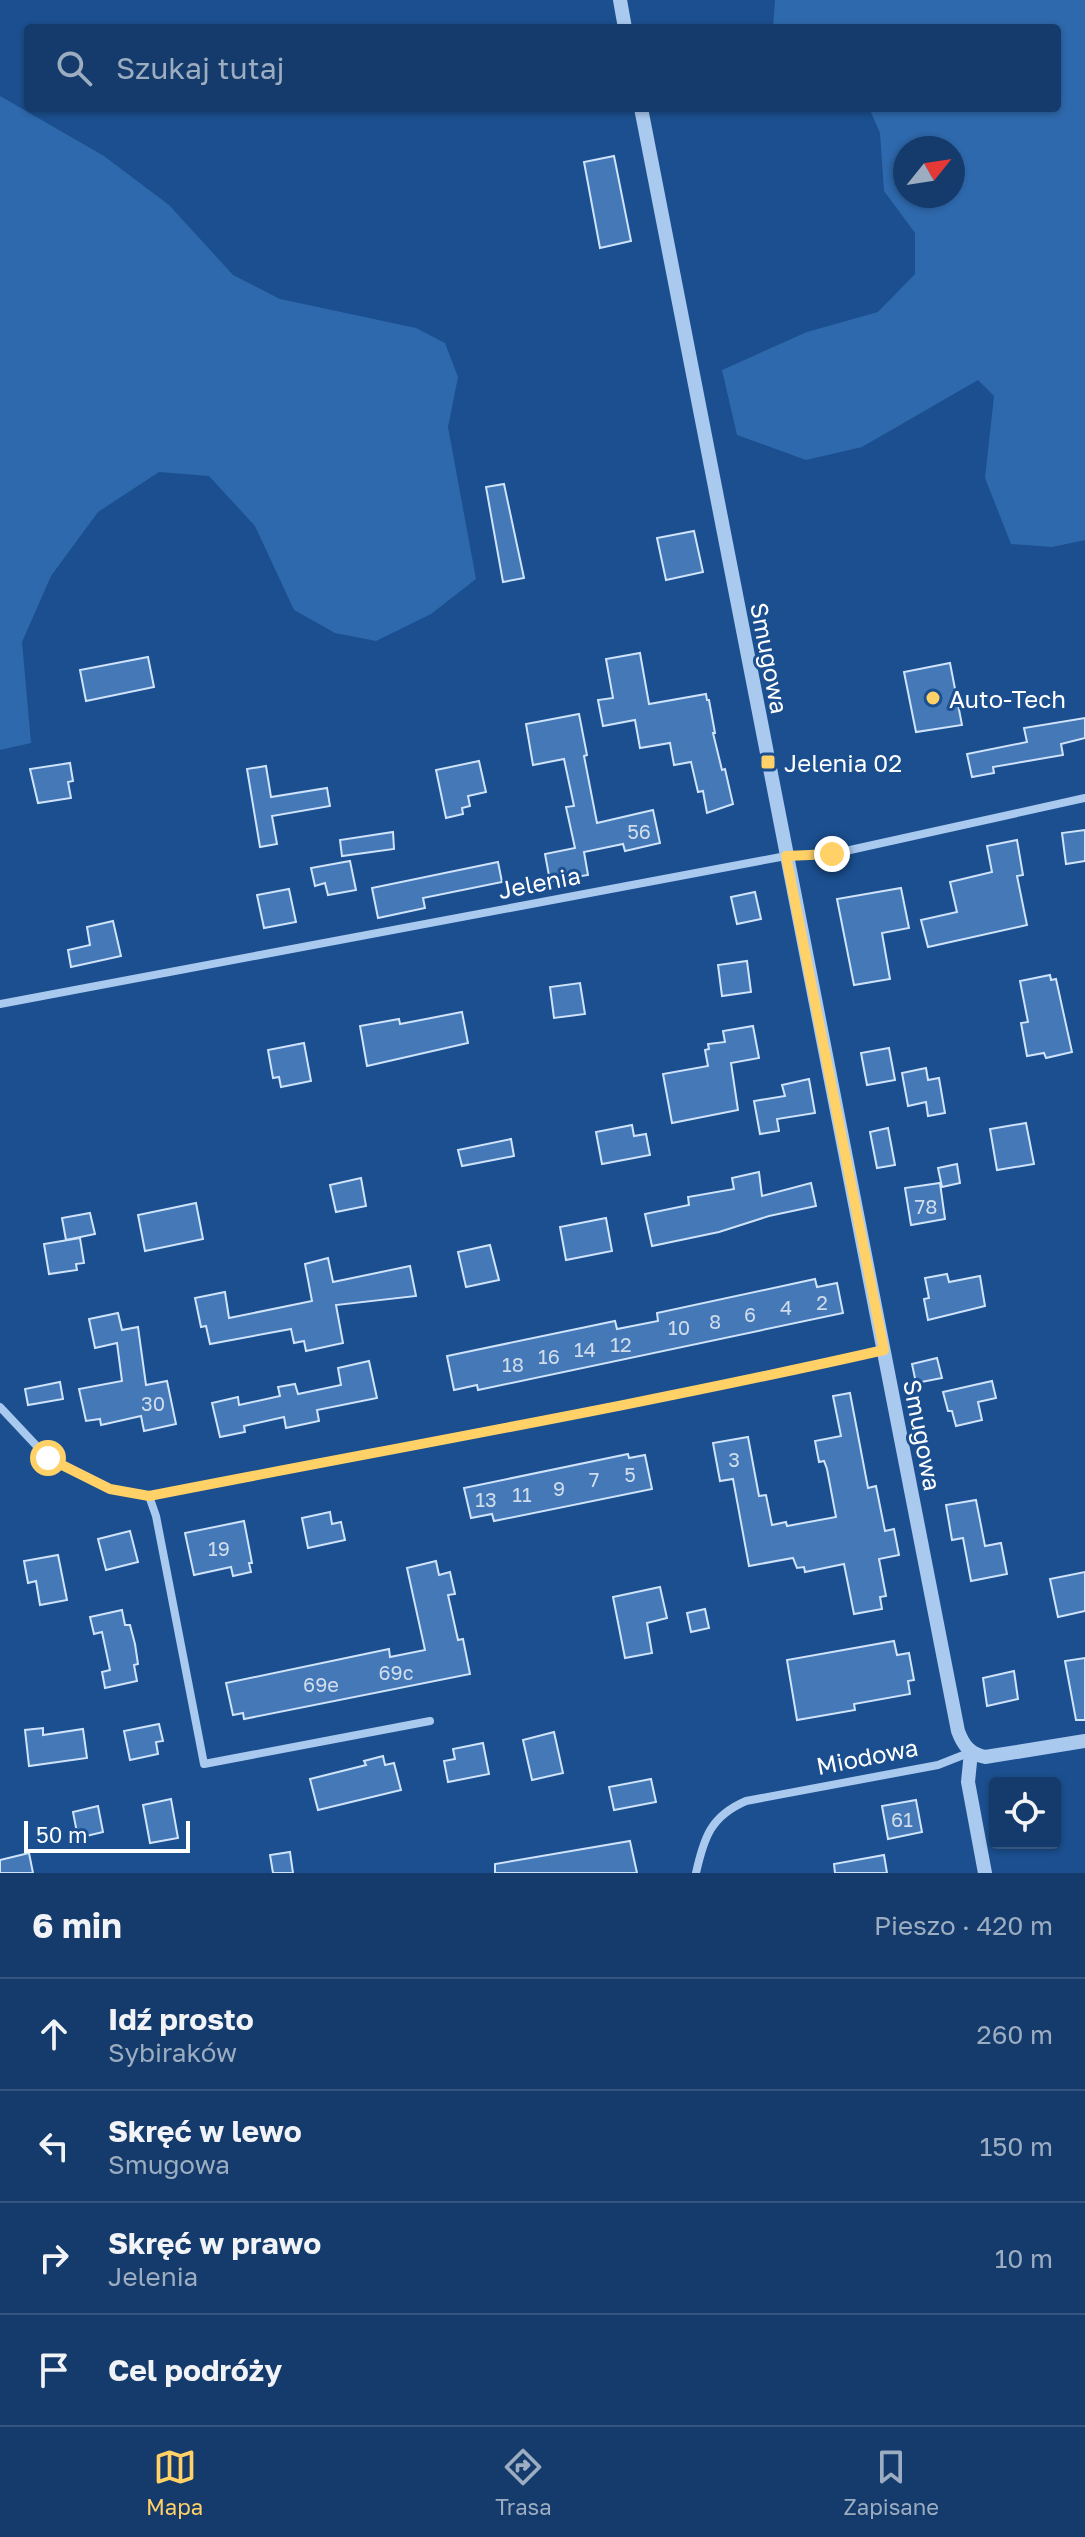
<!DOCTYPE html>
<html lang="pl">
<head>
<meta charset="utf-8">
<style>
	:root { --surface:#143b6b; --page:#1d4271; --text:#f1f3f6; --muted:#9dadc1; --line:#33557e; --accent:#ffd166 }
	body { margin:0; font-family:"Golos Text",sans-serif; background:var(--page); color:var(--text) }
	.controls { position:absolute; right:24px; bottom:24px; display:grid; overflow:hidden; border-radius:8px; box-shadow:0 2px 6px #0004 }
	.controls button { width:72px; height:72px; display:grid; place-items:center; padding:0; border:0; border-bottom:2px solid var(--line); background:var(--surface); color:var(--text); font:40px sans-serif }
	.compass { position:absolute; left:893px; top:136px; width:72px; height:72px; border-radius:50%; background:var(--surface); box-shadow:0 2px 6px #0004; rotate:60deg }
	.scale { position:absolute; left:24px; bottom:20px; width:166px; box-sizing:border-box; padding-left:8px; border:4px solid #fff; border-top:0; font-size:22px; line-height:28px; white-space:nowrap; color:#fff; -webkit-text-stroke:6px #1b4f8f; paint-order:stroke }
	.stop { position:absolute; width:24px; height:24px; margin:-18px; border:6px solid #ffd166; border-radius:50%; background:#fff }
	.stop.end { background:#ffd166; border-color:#fff; box-shadow:0 2px 8px #0008 }
	.list { margin:0; padding:0; list-style:none }
	h2 { display:flex; justify-content:space-between; align-items:center; height:104px; margin:0; padding:0 32px; font-size:34px }
	h2 small { font-size:26px; font-weight:400; color:var(--muted) }
	.list li { display:grid; grid-template-columns:52px 1fr auto; gap:24px; align-items:center; box-sizing:border-box; height:112px; padding:0 32px; border-top:2px solid var(--line) }
	.list b { display:block; font-size:30px; white-space:nowrap }
	.list p { margin:0; font-size:26px; white-space:nowrap; color:var(--muted) }
	.list em { font-size:26px; font-style:normal; color:var(--muted) }
	.icon { flex:none; width:44px; height:44px; fill:none; stroke:currentColor; stroke-width:2; stroke-linecap:round; stroke-linejoin:round }
	.map { position:relative; flex:none; width:1085px; height:1873px; overflow:hidden }
	.search { position:absolute; background:var(--surface); box-shadow:0 2px 6px #0004; left:24px; right:24px; top:24px; height:88px; display:flex; align-items:center; gap:20px; box-sizing:border-box; padding:0 28px; border-radius:8px; color:var(--muted); font-size:30px }
	.sheet { height:552px; background:var(--surface) }
	nav { display:flex; justify-content:space-around; align-items:center; box-sizing:border-box; height:112px; border-top:2px solid var(--line); background:var(--surface); font-size:22px; color:var(--muted) }
	nav a { display:grid; justify-items:center; gap:4px }
	nav .on { color:var(--accent) }
	.map>svg:first-child { display:block }
	.green { fill:#2e69ad; fill-rule:evenodd }
	.building { fill:#4478b7; stroke:#cfe3fa; stroke-width:2 }
	.lines { fill:none; stroke-linecap:round; stroke-linejoin:round }
	.minor { stroke:#a9c9ee; stroke-width:8 }
	.tertiary { stroke:#a9c9ee; stroke-width:14 }
	.route { stroke:#ffd166; stroke-width:10 }
	.poi-dot { fill:#ffd166; stroke:#1b4f8f; stroke-width:3 }
	.labels { text-anchor:middle; dominant-baseline:central; stroke-width:6; stroke-linejoin:round; paint-order:stroke }
	.number-label { font-size:20px; fill:#d0dded }
	.street-label { font-size:24px; fill:#fff; stroke:#1b4f8f }
	.poi-label { font-size:24px; fill:#fff; stroke:#1b4f8f; text-anchor:start }
</style>
</head>
<body>
<div class="map">
<svg width="1085" height="1873" viewBox="0 0 1085 1873">
	<rect width="100%" height="100%" fill="#1b4f8f"/>
	<g class="green">
		<path d="M 775,0 L 1085,0 L 1085,540 L 1052,547 L 1011,544 L 985,478 L 994,396 L 978,380 L 862,447 L 806,460 L 737,435 L 722,370 L 807,332 L 878,312 L 915,274 L 915,233 L 884,191 L 880,133 L 869,108 L 1057,108 L 1057,28 L 773,28 ZM 905,148 L 953,148 L 953,196 L 905,196 Z"/>
		<path d="M 0,96 L 104,156 L 169,205 L 233,275 L 280,299 L 416,328 L 445,343 L 458,377 L 448,427 L 476,579 L 431,614 L 376,641 L 335,633 L 294,610 L 255,526 L 209,476 L 159,472 L 98,512 L 51,576 L 22,642 L 31,743 L 0,750 Z"/>
	</g>
	<g class="building">
		<path d="M 614,156 L 631,241 L 600,248 L 584,162 Z"/>
		<path d="M 504,484 L 524,578 L 503,582 L 486,487 Z"/>
		<path d="M 694,531 L 703,572 L 666,580 L 657,538 Z"/>
		<path d="M 640,653 L 649,704 L 706,694 L 707,700 L 709,700 L 715,733 L 713,733 L 722,770 L 725,769 L 733,804 L 707,813 L 703,791 L 698,792 L 691,762 L 674,765 L 670,743 L 640,748 L 635,720 L 603,726 L 598,700 L 613,698 L 606,659 Z"/>
		<path d="M 148,657 L 154,687 L 86,701 L 80,670 Z"/>
		<path d="M 950,663 L 962,725 L 916,732 L 904,672 Z"/>
		<path d="M 579,714 L 587,755 L 584,756 L 597,823 L 653,810 L 660,843 L 625,851 L 623,844 L 584,852 L 588,875 L 550,881 L 545,854 L 575,848 L 566,807 L 574,806 L 564,759 L 533,765 L 526,724 Z"/>
		<path d="M 1085,718 L 1085,738 L 1061,744 L 1063,755 L 993,767 L 994,773 L 972,777 L 967,754 L 1027,742 L 1024,728 Z"/>
		<path d="M 479,761 L 486,792 L 468,796 L 470,806 L 462,808 L 463,814 L 446,818 L 436,770 Z"/>
		<path d="M 70,763 L 73,781 L 68,782 L 71,798 L 38,803 L 30,769 Z"/>
		<path d="M 266,766 L 271,797 L 327,788 L 330,806 L 272,816 L 277,844 L 260,847 L 247,769 Z"/>
		<path d="M 1085,830 L 1085,861 L 1066,864 L 1062,833 Z"/>
		<path d="M 393,832 L 394,849 L 342,856 L 340,840 Z"/>
		<path d="M 1017,840 L 1023,875 L 1017,876 L 1027,925 L 928,947 L 921,920 L 957,912 L 950,882 L 992,872 L 987,846 Z"/>
		<path d="M 350,861 L 356,890 L 328,895 L 325,883 L 315,886 L 311,868 Z"/>
		<path d="M 498,862 L 502,882 L 423,898 L 425,908 L 378,918 L 372,888 Z"/>
		<path d="M 901,888 L 909,928 L 882,933 L 890,979 L 854,985 L 837,899 Z"/>
		<path d="M 289,889 L 296,922 L 264,928 L 257,895 Z"/>
		<path d="M 755,892 L 761,919 L 737,924 L 731,897 Z"/>
		<path d="M 113,921 L 121,956 L 71,967 L 68,950 L 90,945 L 87,927 Z"/>
		<path d="M 747,961 L 751,992 L 722,996 L 718,965 Z"/>
		<path d="M 1050,975 L 1051,980 L 1056,979 L 1072,1052 L 1046,1058 L 1044,1053 L 1027,1056 L 1021,1023 L 1028,1022 L 1020,981 Z"/>
		<path d="M 580,983 L 585,1014 L 554,1018 L 550,987 Z"/>
		<path d="M 462,1012 L 468,1043 L 367,1066 L 360,1026 L 399,1019 L 400,1024 Z"/>
		<path d="M 753,1026 L 759,1058 L 731,1063 L 738,1110 L 672,1123 L 663,1074 L 708,1066 L 705,1050 L 709,1049 L 708,1044 L 725,1042 L 723,1031 Z"/>
		<path d="M 304,1043 L 311,1081 L 281,1087 L 279,1077 L 273,1078 L 268,1050 Z"/>
		<path d="M 889,1048 L 895,1080 L 867,1085 L 861,1053 Z"/>
		<path d="M 926,1068 L 928,1080 L 939,1078 L 945,1113 L 928,1116 L 926,1102 L 908,1106 L 902,1073 Z"/>
		<path d="M 809,1079 L 815,1113 L 777,1119 L 779,1131 L 760,1134 L 754,1101 L 785,1096 L 782,1085 Z"/>
		<path d="M 1026,1123 L 1034,1164 L 997,1170 L 990,1129 Z"/>
		<path d="M 632,1125 L 634,1136 L 646,1134 L 650,1155 L 602,1164 L 596,1132 Z"/>
		<path d="M 888,1128 L 895,1165 L 877,1168 L 870,1132 Z"/>
		<path d="M 511,1139 L 514,1156 L 462,1166 L 458,1150 Z"/>
		<path d="M 957,1164 L 960,1183 L 942,1187 L 938,1168 Z"/>
		<path d="M 759,1172 L 762,1196 L 811,1183 L 816,1206 L 769,1216 L 719,1232 L 652,1246 L 645,1214 L 689,1205 L 688,1197 L 734,1189 L 732,1178 Z"/>
		<path d="M 361,1178 L 366,1206 L 336,1212 L 330,1185 Z"/>
		<path d="M 940,1183 L 945,1219 L 911,1225 L 905,1188 Z"/>
		<path d="M 196,1203 L 203,1239 L 145,1251 L 138,1215 Z"/>
		<path d="M 90,1213 L 95,1234 L 66,1240 L 62,1218 Z"/>
		<path d="M 606,1218 L 612,1251 L 566,1260 L 560,1227 Z"/>
		<path d="M 80,1238 L 84,1263 L 76,1264 L 77,1270 L 49,1274 L 44,1244 Z"/>
		<path d="M 490,1245 L 499,1280 L 466,1287 L 458,1252 Z"/>
		<path d="M 328,1258 L 333,1282 L 410,1266 L 416,1296 L 336,1305 L 343,1343 L 306,1351 L 304,1341 L 294,1343 L 291,1329 L 210,1344 L 206,1326 L 201,1327 L 195,1298 L 225,1292 L 229,1318 L 312,1301 L 305,1264 Z"/>
		<path d="M 947,1274 L 949,1282 L 980,1276 L 985,1306 L 928,1320 L 924,1299 L 929,1298 L 925,1278 Z"/>
		<path d="M 815,1279 L 817,1287 L 837,1283 L 843,1313 L 478,1390 L 477,1385 L 454,1390 L 447,1356 L 615,1321 L 617,1329 L 658,1321 L 657,1313 Z"/>
		<path d="M 118,1313 L 122,1330 L 138,1327 L 146,1385 L 167,1381 L 176,1424 L 144,1431 L 141,1416 L 101,1425 L 100,1419 L 86,1421 L 79,1389 L 122,1381 L 117,1343 L 95,1348 L 89,1319 Z"/>
		<path d="M 937,1358 L 942,1378 L 916,1383 L 912,1364 Z"/>
		<path d="M 369,1361 L 377,1398 L 317,1410 L 319,1421 L 286,1428 L 284,1417 L 244,1426 L 245,1432 L 220,1437 L 212,1403 L 238,1397 L 239,1405 L 280,1396 L 278,1387 L 295,1384 L 298,1394 L 341,1385 L 338,1368 Z"/>
		<path d="M 992,1381 L 996,1398 L 978,1402 L 982,1420 L 956,1426 L 952,1411 L 948,1411 L 943,1392 Z"/>
		<path d="M 60,1382 L 63,1399 L 28,1405 L 25,1389 Z"/>
		<path d="M 850,1393 L 868,1488 L 876,1486 L 885,1531 L 894,1529 L 899,1555 L 879,1559 L 886,1596 L 880,1597 L 882,1609 L 854,1614 L 844,1564 L 805,1572 L 804,1567 L 797,1568 L 793,1558 L 749,1566 L 733,1479 L 720,1481 L 713,1443 L 748,1437 L 759,1496 L 766,1495 L 772,1525 L 786,1522 L 787,1526 L 836,1517 L 827,1469 L 824,1461 L 819,1462 L 815,1441 L 841,1436 L 833,1396 Z"/>
		<path d="M 628,1454 L 629,1458 L 645,1455 L 652,1489 L 494,1521 L 492,1514 L 471,1518 L 464,1488 Z"/>
		<path d="M 976,1500 L 985,1546 L 1001,1543 L 1007,1574 L 971,1581 L 963,1538 L 952,1540 L 946,1505 Z"/>
		<path d="M 330,1512 L 332,1524 L 341,1522 L 345,1540 L 308,1548 L 302,1518 Z"/>
		<path d="M 244,1521 L 252,1563 L 249,1563 L 251,1572 L 233,1576 L 231,1567 L 194,1575 L 185,1533 Z"/>
		<path d="M 130,1531 L 138,1562 L 106,1570 L 98,1539 Z"/>
		<path d="M 58,1555 L 67,1600 L 40,1605 L 36,1581 L 28,1583 L 24,1561 Z"/>
		<path d="M 436,1561 L 439,1575 L 450,1572 L 455,1594 L 448,1595 L 458,1640 L 463,1639 L 470,1674 L 244,1719 L 243,1713 L 233,1715 L 226,1683 L 389,1649 L 390,1657 L 425,1650 L 407,1568 Z"/>
		<path d="M 1085,1572 L 1085,1611 L 1058,1617 L 1050,1579 Z"/>
		<path d="M 660,1587 L 667,1618 L 647,1623 L 652,1653 L 625,1658 L 613,1597 Z"/>
		<path d="M 705,1609 L 709,1628 L 691,1632 L 687,1613 Z"/>
		<path d="M 122,1610 L 125,1625 L 130,1625 L 135,1644 L 138,1664 L 134,1665 L 137,1681 L 105,1688 L 102,1672 L 110,1670 L 102,1632 L 94,1634 L 90,1617 Z"/>
		<path d="M 894,1641 L 897,1655 L 909,1653 L 914,1680 L 908,1681 L 910,1694 L 854,1704 L 855,1710 L 797,1720 L 787,1660 Z"/>
		<path d="M 1085,1658 L 1085,1720 L 1076,1720 L 1065,1661 Z"/>
		<path d="M 1014,1671 L 1018,1699 L 987,1706 L 983,1678 Z"/>
		<path d="M 159,1724 L 163,1741 L 156,1742 L 158,1754 L 130,1760 L 124,1731 Z"/>
		<path d="M 43,1728 L 43,1735 L 83,1729 L 87,1758 L 29,1766 L 25,1730 Z"/>
		<path d="M 554,1732 L 563,1773 L 532,1780 L 523,1740 Z"/>
		<path d="M 483,1743 L 489,1774 L 448,1782 L 444,1761 L 455,1759 L 453,1749 Z"/>
		<path d="M 383,1756 L 385,1765 L 394,1763 L 401,1790 L 318,1810 L 310,1779 L 366,1765 L 364,1761 Z"/>
		<path d="M 651,1779 L 656,1802 L 614,1810 L 609,1787 Z"/>
		<path d="M 171,1799 L 178,1838 L 150,1843 L 143,1805 Z"/>
		<path d="M 916,1800 L 922,1832 L 888,1839 L 882,1806 Z"/>
		<path d="M 98,1806 L 103,1832 L 78,1838 L 73,1812 Z"/>
		<path d="M 630,1841 L 637,1873 L 495,1873 L 495,1864 Z"/>
		<path d="M 290,1852 L 293,1873 L 273,1873 L 270,1855 Z"/>
		<path d="M 29,1853 L 33,1873 L 0,1873 L 0,1860 Z"/>
		<path d="M 884,1855 L 887,1873 L 835,1873 L 834,1864 Z"/>
	</g>
	<g class="lines">
		<g class="minor">
			<path d="M 0,1004 L 786,856 L 832,854 L 1085,798"/>
			<path d="M 0,1407 L 48,1458 L 110,1489 L 149,1496 L 669,1396 L 884,1350"/>
			<path d="M 149,1496 L 156,1516 L 204,1764 L 430,1721"/>
			<path d="M 696,1873 C 704,1837 711,1816 746,1801 L 938,1765 L 971,1752"/>
		</g>
		<g class="tertiary">
			<path d="M 620,0 L 625,28"/>
			<path d="M 641,108 L 958,1731 C 963,1745 970,1754 985,1757 L 1085,1741"/>
			<path d="M 971,1752 L 968,1782 L 985,1873"/>
		</g>
	</g>
	<g class="lines">
		<path class="route" d="M 48,1458 L 110,1489 L 149,1496 C 394,1448 641,1405 884,1350 L 786,856 L 832,854"/>
	</g>
	<g class="poi-dot">
		<circle cx="933" cy="698" r="8"/>
		<rect x="760" y="754" width="16" height="16" rx="4"/>
	</g>
	<g class="labels">
		<g class="number-label">
			<text x="639" y="831">56</text>
			<text x="926" y="1206">78</text>
			<text x="822" y="1302">2</text>
			<text x="786" y="1307">4</text>
			<text x="750" y="1314">6</text>
			<text x="715" y="1321">8</text>
			<text x="679" y="1327">10</text>
			<text x="621" y="1344">12</text>
			<text x="585" y="1349">14</text>
			<text x="549" y="1356">16</text>
			<text x="513" y="1364">18</text>
			<text x="153" y="1403">30</text>
			<text x="734" y="1459">3</text>
			<text x="630" y="1474">5</text>
			<text x="594" y="1479">7</text>
			<text x="559" y="1488">9</text>
			<text x="522" y="1494">11</text>
			<text x="486" y="1499">13</text>
			<text x="219" y="1548">19</text>
			<text x="396" y="1672">69c</text>
			<text x="321" y="1684">69e</text>
			<text x="902" y="1819">61</text>
		</g>
		<g class="street-label">
			<text transform="translate(770 658) rotate(79)">Smugowa</text>
			<text transform="translate(539 882) rotate(-11)">Jelenia</text>
			<text transform="translate(923 1435) rotate(79)">Smugowa</text>
			<text transform="translate(867 1756) rotate(-11)">Miodowa</text>
		</g>
		<g class="poi-label">
			<text x="949" y="698">Auto-Tech</text>
			<text x="784" y="762">Jelenia 02</text>
		</g>
	</g>
</svg>
<div class="controls">
<button><svg class="icon" aria-label="locate" viewBox="0 0 24 24"><circle cx="12" cy="12" r="6"/><path d="M12 2v4M12 18v4M2 12h4M18 12h4"/></svg></button>
</div>
<svg class="compass" viewBox="-18 -18 36 36"><path d="M0-13l5 13h-10z" fill="#e53935"/><path d="M0 13l5-13h-10z" fill="#9dadc1"/></svg>
<div class="scale">50 m</div>
<div class="stop" style="left:48px;top:1458px"></div>
<div class="stop end" style="left:832px;top:854px"></div>
<div class="search"><svg class="icon" aria-label="search" viewBox="0 0 24 24"><circle cx="10" cy="10" r="6"/><path d="M15 15l6 6"/></svg>Szukaj tutaj</div>
</div>
<section class="sheet">
<h2>6 min<small>Pieszo · 420 m</small></h2>
<ul class="list">
<li><svg class="icon" aria-label="ahead" viewBox="0 0 24 24"><path d="M12 20V5M6 11l6-6 6 6"/></svg><div><b>Idź prosto</b><p>Sybiraków</p></div><em>260 m</em></li>
<li><svg class="icon" aria-label="left" viewBox="0 0 24 24"><path d="M17 20v-9H6M10 6l-5 5 5 5"/></svg><div><b>Skręć w lewo</b><p>Smugowa</p></div><em>150 m</em></li>
<li><svg class="icon" aria-label="right" viewBox="0 0 24 24"><path d="M7 20v-9h11M14 6l5 5-5 5"/></svg><div><b>Skręć w prawo</b><p>Jelenia</p></div><em>10 m</em></li>
<li><svg class="icon" aria-label="arrive" viewBox="0 0 24 24"><path d="M6 21V4h12l-3 4 3 4H6"/></svg><div><b>Cel podróży</b></div></li>
</ul>
</section>
<nav>
<a class="on"><svg class="icon" aria-label="map" viewBox="0 0 24 24"><path d="M3 6l6-2 6 2 6-2v14l-6 2-6-2-6 2zM9 4v14M15 6v14"/></svg>Mapa</a>
<a><svg class="icon" aria-label="directions" viewBox="0 0 24 24"><path d="M12 3l9 9-9 9-9-9zM9 14v-3h6M13 9l2 2-2 2"/></svg>Trasa</a>
<a><svg class="icon" aria-label="saved" viewBox="0 0 24 24"><path d="M7 4h10v16l-5-4-5 4z"/></svg>Zapisane</a>
</nav>
</body>
</html>
